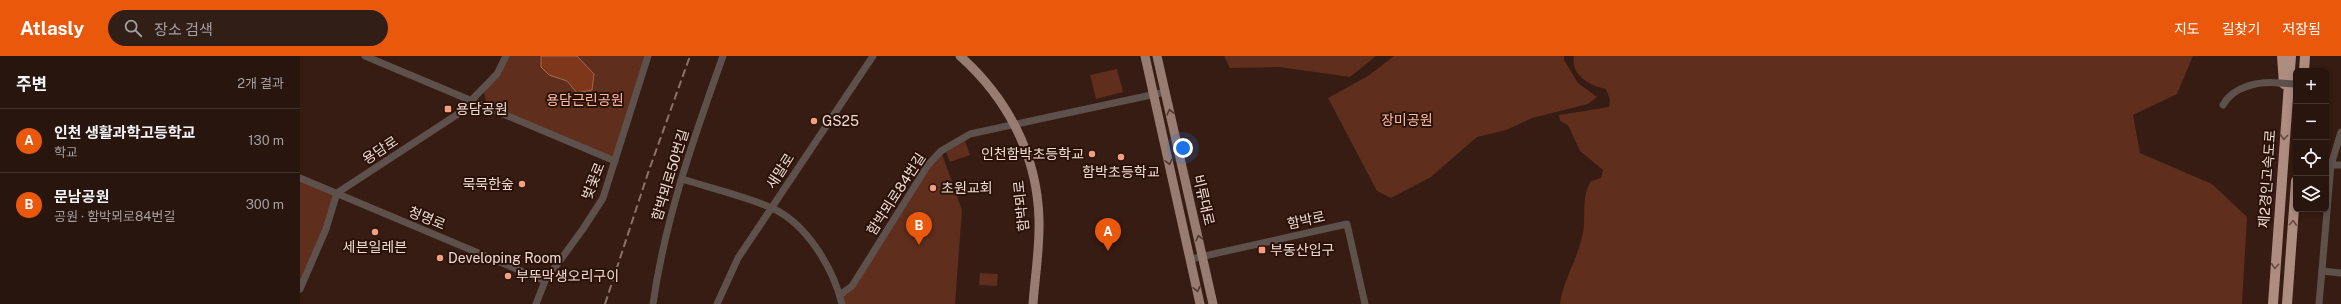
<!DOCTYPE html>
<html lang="ko">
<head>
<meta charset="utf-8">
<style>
	:root { --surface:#28150e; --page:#301e17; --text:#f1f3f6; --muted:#a59f9e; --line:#44342e; --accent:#ea580c }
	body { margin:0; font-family:"Public Sans","Noto Sans KR",sans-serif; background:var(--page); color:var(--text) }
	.controls { position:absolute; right:12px; top:12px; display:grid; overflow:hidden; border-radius:6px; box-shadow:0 2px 6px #0003 }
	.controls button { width:36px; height:36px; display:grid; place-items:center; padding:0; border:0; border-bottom:1px solid var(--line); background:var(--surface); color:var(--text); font:20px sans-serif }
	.you { position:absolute; left:883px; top:92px; width:14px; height:14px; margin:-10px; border:3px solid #fff; border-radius:50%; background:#1a73e8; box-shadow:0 0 0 6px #1a73e833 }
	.badge { display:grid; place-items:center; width:26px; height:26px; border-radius:50%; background:var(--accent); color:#fff; font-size:13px; font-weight:700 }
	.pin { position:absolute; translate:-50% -33px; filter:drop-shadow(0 1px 2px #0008) }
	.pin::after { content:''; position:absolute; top:21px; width:14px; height:12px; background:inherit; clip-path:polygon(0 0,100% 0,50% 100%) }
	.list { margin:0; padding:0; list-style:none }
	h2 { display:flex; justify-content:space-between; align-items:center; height:52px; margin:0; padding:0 16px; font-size:17px }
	h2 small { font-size:13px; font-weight:400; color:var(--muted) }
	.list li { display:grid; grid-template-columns:26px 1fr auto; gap:12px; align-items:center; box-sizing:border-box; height:64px; padding:0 16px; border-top:1px solid var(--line) }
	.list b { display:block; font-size:15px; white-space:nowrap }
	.list p { margin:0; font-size:13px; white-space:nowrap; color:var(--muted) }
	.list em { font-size:13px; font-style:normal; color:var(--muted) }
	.icon { flex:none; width:22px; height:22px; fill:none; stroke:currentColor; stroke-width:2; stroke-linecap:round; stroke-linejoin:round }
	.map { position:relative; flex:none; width:2041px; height:248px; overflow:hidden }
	header { display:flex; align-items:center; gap:24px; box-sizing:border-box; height:56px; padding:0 20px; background:var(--accent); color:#fff }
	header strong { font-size:19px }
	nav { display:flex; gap:22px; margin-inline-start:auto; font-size:14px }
	.search { width:280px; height:36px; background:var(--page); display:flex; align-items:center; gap:10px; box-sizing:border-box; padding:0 14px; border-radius:22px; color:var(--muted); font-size:15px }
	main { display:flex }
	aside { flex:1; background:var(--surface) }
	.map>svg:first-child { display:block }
	.green { fill:#5f2e1c }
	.water { fill:#7f371b; stroke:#a06852 }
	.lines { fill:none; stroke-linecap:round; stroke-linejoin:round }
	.minor { stroke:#5e504b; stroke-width:7 }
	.major { stroke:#987b71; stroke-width:9 }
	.highway { stroke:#ae8d80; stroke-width:10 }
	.rail { stroke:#887269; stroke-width:2; stroke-dasharray:8 4; stroke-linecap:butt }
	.minor-bridge { stroke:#5e504b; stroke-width:7 }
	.oneway { stroke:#51372d }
	.oneway2 { stroke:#66493f }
	.poi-dot { fill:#f3a082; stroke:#2b1209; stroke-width:1.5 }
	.labels { text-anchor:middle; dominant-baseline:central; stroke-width:4; stroke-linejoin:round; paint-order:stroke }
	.park-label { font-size:14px; fill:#fbbaa2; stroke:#2b1209 }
	.poi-label { font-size:14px; fill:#eddbd4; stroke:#2b1209; text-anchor:start }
	.street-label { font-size:14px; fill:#eddbd4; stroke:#2b1209 }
</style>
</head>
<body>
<header>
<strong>Atlasly</strong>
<div class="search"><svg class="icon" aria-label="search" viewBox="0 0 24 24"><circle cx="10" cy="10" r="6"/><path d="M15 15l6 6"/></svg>장소 검색</div>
<nav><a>지도</a><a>길찾기</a><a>저장됨</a></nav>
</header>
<main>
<aside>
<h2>주변<small>2개 결과</small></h2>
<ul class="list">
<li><span class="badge">A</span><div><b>인천 생활과학고등학교</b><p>학교</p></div><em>130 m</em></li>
<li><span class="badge">B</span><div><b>문남공원</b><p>공원 · 함박뫼로84번길</p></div><em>300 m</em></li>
</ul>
</aside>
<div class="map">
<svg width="2041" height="248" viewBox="0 0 2041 248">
	<rect width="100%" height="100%" fill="#361c12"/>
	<g class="green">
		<path d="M 206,0 L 348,0 L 315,105 L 188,51 L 183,34 Z"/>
		<path d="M 924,0 L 1076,0 L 1050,21 L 979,11 L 930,12 Z"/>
		<path d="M 1094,0 L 1264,0 L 1264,4 L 1278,27 L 1297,41 L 1288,48 L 1232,62 L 1206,74 L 1177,81 L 1131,121 L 1091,142 L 1077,135 L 1028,42 L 1068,20 Z"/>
		<path d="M 1274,0 L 1893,0 L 1877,38 L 1833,59 L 1840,97 L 1912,128 L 1947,161 L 1942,248 L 1260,248 C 1263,223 1281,198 1284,170 C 1285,154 1282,140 1291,125 L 1301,122 L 1303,114 L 1280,95 L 1268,69 L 1260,65 L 1259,59 L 1309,51 L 1310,44 L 1306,33 C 1290,30 1270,19 1274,0 Z"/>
		<path d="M 817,13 L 823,36 L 796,43 L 790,19 Z"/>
		<path d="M 665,85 L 670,99 L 650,106 L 646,96 Z"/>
		<path d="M 641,95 L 662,154 L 655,248 L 542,248 L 540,239 L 552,230 Z"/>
		<path d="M 0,122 L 37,137 L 0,231 Z"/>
		<path d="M 680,217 L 698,218 L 697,230 L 679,229 Z"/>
	</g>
	<path class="water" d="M 241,0 L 277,0 L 294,18 L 292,34 L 277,37 L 267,25 L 249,19 L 241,11 Z"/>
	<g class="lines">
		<g class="minor">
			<path d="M 65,0 L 315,105"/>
			<path d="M 1923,49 C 1933,30 1960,25 1979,27"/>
			<path d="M 2041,76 L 2031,109 L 2041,109"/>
			<path d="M 0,122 L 245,225"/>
			<path d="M 382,123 C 410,132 445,140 472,152 C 507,168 533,212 542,248"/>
			<path d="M 891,203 L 1047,168 L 1065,248"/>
			<path d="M 2022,215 L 2041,217"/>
			<path d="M 0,233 L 26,173 L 37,137 L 158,58 L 197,18 L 206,0"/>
			<path d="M 540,239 L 552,230 L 628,109 L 641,95 L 670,78 L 865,36"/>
			<path d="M 236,248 L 245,225 L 283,173 L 303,142 L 348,0"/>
			<path d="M 353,248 C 365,163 394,81 423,0"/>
			<path d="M 417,248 L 438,202 L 573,0"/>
			<path d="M 2019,248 L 2031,109"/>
		</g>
		<g class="major">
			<path d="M 660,0 C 707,42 737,98 739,163 C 740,191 735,220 733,248"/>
			<path d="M 845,0 L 900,248"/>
			<path d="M 857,0 L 913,248"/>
		</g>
		<g class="highway">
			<path d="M 1982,0 L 1984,28"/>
			<path d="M 2004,15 L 2005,0"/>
			<path d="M 1973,248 L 1991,0"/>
			<path d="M 1987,248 L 1996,125"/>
		</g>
		<path class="rail" d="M 305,248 L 348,117 L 390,0"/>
		<path class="minor-bridge" d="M 1979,27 L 1996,28"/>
	</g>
	<defs><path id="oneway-chevron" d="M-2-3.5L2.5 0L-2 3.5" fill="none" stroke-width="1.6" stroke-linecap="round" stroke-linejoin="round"/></defs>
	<g class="oneway">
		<use href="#oneway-chevron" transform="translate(870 56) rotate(-103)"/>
		<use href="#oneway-chevron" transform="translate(869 106) rotate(77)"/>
		<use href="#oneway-chevron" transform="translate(899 182) rotate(-103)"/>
		<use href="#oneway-chevron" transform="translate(897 233) rotate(78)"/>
	</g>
	<g class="oneway2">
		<use href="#oneway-chevron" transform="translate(1984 81) rotate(94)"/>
		<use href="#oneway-chevron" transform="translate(1993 167) rotate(-86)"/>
		<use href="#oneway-chevron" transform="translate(1975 210) rotate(94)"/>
	</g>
	<g class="poi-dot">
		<rect x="144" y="49" width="8" height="8" rx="2"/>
		<circle cx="514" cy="65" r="4"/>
		<circle cx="792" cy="98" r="4"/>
		<circle cx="821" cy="101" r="4"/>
		<circle cx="222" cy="128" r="4"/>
		<circle cx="633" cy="132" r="4"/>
		<circle cx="75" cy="176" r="4"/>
		<rect x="958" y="190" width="8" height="8" rx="2"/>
		<circle cx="140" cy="202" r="4"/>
		<circle cx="208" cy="220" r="4"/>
	</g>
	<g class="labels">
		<g class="park-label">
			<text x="285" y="44">용담근린공원</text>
			<text x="1107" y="64">장미공원</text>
		</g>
		<g class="poi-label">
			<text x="156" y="53">용담공원</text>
			<text x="522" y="65">GS25</text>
			<text x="784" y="98" text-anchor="end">인천함박초등학교</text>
			<text x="821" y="116" text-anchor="middle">함박초등학교</text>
			<text x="214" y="128" text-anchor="end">묵묵한숲</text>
			<text x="641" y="132">초원교회</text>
			<text x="75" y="191" text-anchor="middle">세븐일레븐</text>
			<text x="970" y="194">부동산입구</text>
			<text x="148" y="202">Developing Room</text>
			<text x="216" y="220">부뚜막생오리구이</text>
		</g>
		<g class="street-label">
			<text transform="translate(80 94) rotate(-33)">용담로</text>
			<text transform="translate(480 115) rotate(-57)">새말로</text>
			<text transform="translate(370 119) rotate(-73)">함박뫼로50번길</text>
			<text transform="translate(1967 123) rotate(-86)">제2경인고속도로</text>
			<text transform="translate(293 125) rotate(-68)">벚꽃로</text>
			<text transform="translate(596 138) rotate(-57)">함박뫼로84번길</text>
			<text transform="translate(904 144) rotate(77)">비류대로</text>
			<text transform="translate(721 150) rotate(-96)">함박뫼로</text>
			<text transform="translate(127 162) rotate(22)">청명로</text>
			<text transform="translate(1006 164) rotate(-12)">함박로</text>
		</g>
	</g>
</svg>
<div class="controls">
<button>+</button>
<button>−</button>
<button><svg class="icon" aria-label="locate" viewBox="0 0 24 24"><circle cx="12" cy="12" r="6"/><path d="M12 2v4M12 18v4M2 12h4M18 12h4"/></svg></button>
<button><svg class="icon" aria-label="layers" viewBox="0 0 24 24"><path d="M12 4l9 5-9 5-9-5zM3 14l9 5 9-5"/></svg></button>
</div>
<div class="you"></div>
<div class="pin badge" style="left:808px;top:195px">A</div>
<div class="pin badge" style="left:619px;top:189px">B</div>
</div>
</main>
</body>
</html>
